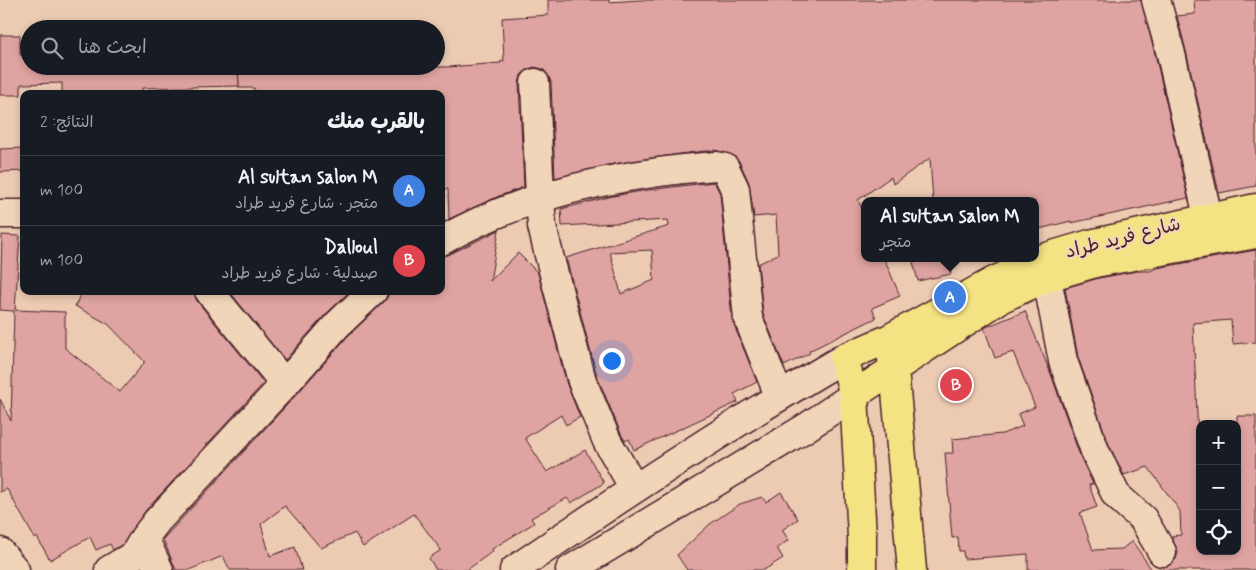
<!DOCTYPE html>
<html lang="ar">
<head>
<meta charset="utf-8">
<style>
	:root { --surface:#171b24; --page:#20242c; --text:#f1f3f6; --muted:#9ea1a6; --line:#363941; --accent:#d1495b }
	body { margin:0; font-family:Mynerve,"Playpen Sans Arabic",sans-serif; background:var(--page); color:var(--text); direction:rtl }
	.controls { position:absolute; right:15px; bottom:15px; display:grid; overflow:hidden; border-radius:10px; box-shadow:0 2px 8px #0003 }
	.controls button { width:45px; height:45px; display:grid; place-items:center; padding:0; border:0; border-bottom:1px solid var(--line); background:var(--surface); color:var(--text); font:25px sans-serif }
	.you { position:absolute; left:611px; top:360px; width:18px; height:18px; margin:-12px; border:4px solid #fff; border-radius:50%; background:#1a73e8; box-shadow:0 0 0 8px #1a73e833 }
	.badge { display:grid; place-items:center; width:32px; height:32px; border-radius:50%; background:var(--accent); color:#fff; font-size:16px; font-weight:700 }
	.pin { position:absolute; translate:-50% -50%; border:2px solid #fff; box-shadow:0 1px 5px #0006 }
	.popup { position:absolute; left:861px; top:197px; width:178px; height:65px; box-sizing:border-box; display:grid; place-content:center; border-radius:10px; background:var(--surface); filter:drop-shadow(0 1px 4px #0005); font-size:16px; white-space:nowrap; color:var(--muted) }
	.popup b { font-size:19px; color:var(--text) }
	.popup::after { content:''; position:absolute; left:50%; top:100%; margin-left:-10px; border:10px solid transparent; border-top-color:var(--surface) }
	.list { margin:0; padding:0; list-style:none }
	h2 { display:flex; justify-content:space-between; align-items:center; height:65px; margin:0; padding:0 20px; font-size:21px }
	h2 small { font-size:16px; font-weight:400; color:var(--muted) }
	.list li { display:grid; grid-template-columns:32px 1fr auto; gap:15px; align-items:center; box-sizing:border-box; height:70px; padding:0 20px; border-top:1px solid var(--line) }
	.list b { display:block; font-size:19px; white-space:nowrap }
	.list p { margin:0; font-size:16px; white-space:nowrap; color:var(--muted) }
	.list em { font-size:16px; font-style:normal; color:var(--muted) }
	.icon { flex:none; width:28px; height:28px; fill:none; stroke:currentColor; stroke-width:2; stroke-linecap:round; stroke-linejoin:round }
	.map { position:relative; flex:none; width:1256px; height:570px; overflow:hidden; direction:ltr }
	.search { position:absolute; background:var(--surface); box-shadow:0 2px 8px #0003; left:20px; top:20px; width:425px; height:55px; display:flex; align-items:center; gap:12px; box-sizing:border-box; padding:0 18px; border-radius:28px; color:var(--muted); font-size:19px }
	.panel { position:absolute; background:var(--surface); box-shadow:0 2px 8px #0003; left:20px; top:90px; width:425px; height:205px; border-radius:10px; direction:rtl }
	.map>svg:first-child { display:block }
	.building { fill:#dfa4a1; stroke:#4a1f2b; fill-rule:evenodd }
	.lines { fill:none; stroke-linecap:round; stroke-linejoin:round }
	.minor-casing { stroke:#4a1f2b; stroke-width:31 }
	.major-casing { stroke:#4a1f2b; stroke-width:31 }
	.minor { stroke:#f1d5b8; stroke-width:28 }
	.major { stroke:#f4e382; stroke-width:28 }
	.labels { text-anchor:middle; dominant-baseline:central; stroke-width:4; stroke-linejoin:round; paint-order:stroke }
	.street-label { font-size:19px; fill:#4a1f2b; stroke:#f1d5b8 }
</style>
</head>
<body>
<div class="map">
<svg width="1256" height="570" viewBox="0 0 1256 570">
	<rect width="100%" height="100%" fill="#edcbb3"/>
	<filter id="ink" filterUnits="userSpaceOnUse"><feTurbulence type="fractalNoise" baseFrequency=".02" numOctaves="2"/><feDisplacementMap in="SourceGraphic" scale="10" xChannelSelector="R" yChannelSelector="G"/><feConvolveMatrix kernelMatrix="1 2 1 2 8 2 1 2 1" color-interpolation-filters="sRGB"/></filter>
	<g filter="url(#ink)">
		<g class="building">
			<path d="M 548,0 L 609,0 L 609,2 L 640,0 L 1141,0 L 1156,58 L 1188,198 L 1071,223 L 1071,221 L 1035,230 L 1035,201 L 933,201 L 930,158 L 893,184 L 891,177 L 858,200 L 865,215 L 865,258 L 884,258 L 900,296 L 872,308 L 876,318 L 809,351 L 810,353 L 784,366 L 763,314 L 758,264 L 778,254 L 776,215 L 754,217 L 749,183 L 739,161 L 734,156 L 715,150 L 679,154 L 607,165 L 555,178 L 551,82 L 548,75 L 543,69 L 534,67 L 527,70 L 521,75 L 519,84 L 524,187 L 499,196 L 449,219 L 448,189 L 441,190 L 441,94 L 255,94 L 254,88 L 239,88 L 238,71 L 317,66 L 317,71 L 355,71 L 355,66 L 447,67 L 501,63 L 501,61 L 504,61 L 502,18 L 548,15 Z"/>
			<path d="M 1194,0 L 1256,0 L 1256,186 L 1219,193 L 1186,51 L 1177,16 L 1195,14 Z"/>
			<path d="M 0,35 L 20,35 L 20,55 L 29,55 L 29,66 L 238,66 L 239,86 L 142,88 L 142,94 L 62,94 L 62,83 L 21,84 L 21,95 L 0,95 Z"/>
			<path d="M 24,148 L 24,171 L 0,172 L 0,149 Z"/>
			<path d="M 714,182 L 720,193 L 732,320 L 757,382 L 734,394 L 738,402 L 634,450 L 629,439 L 625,441 L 622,436 L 597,376 L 566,258 L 669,226 L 668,220 L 562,226 L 561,209 L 613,196 L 648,190 ZM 652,250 L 654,280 L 621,294 L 610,252 Z"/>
			<path d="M 499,230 L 490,281 L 518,253 L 538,273 L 567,385 L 580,417 L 566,425 L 561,415 L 525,438 L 547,472 L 585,450 L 604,483 L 571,503 L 567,498 L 531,518 L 534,523 L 492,549 L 493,551 L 467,570 L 436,570 L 429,558 L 441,550 L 414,514 L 363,547 L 355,533 L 321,548 L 285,506 L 261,524 L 270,556 L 295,547 L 302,570 L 230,570 L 223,556 L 189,570 L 176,570 L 163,539 L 297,394 L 348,336 L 384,302 L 388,296 L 388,291 L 441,291 L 441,256 L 448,255 Z"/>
			<path d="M 2,235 L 20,236 L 15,310 L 65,312 L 65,348 L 120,392 L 144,363 L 144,361 L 108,324 L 75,306 L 82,291 L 194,291 L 197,301 L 264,383 L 146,510 L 123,544 L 113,550 L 110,544 L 96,550 L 90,537 L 50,560 L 37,537 L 35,539 L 7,489 L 0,492 L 0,399 L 11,421 L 14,311 L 0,310 Z"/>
			<path d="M 1256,250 L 1256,342 L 1233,344 L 1231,320 L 1193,323 L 1199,459 L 1200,458 L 1200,551 L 1237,551 L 1237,416 L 1256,416 L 1256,570 L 1163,570 L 1163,567 L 1170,565 L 1176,559 L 1178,552 L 1171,536 L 1181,535 L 1180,511 L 1148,467 L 1124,475 L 1109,445 L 1078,357 L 1065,288 L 1099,278 L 1137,271 L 1150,271 L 1157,268 Z"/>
			<path d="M 912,258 L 948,258 L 951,274 L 918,281 Z"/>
			<path d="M 229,291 L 350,291 L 325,315 L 285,360 Z"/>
			<path d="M 1025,311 L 1051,374 L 1080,456 L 1093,484 L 1089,485 L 1097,507 L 1080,513 L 1093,550 L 1122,549 L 1132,541 L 1152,570 L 1028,570 L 1028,554 L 964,559 L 963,551 L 959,551 L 958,537 L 952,538 L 945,453 L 953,453 L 952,439 L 1002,434 L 1023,426 L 1018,414 L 1035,407 L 1013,352 L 995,358 L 984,328 Z"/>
			<path d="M 781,492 L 798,519 L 782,530 L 789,540 L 777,548 L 783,558 L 764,570 L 687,570 L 677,555 L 710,524 L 740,504 L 762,497 L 766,502 Z"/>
		</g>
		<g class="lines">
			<g class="minor-casing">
				<g id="minor">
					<path d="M 1156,0 L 1171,54 L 1208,217"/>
					<path d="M 535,83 L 540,198 L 542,226 L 549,255 L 582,381 L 607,441 L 634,488"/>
					<path d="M 0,214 L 24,214"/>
					<path d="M 441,241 C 523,194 623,173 716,166 L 725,168 L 735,189 L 748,318 L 774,383 L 778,397"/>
					<path d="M 1043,258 L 1063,361 L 1095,451 L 1116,495 L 1143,519 L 1162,552"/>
					<path d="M 209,291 L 285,384"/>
					<path d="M 0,552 L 15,570"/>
					<path d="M 109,570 L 134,555 L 144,538"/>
					<path d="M 159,570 L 144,538 L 157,521 L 285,384 L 337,325 L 373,291"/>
					<path d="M 514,570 C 622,496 731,424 844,358"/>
					<path d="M 570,570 L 807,427 L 854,395"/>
				</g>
			</g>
			<g class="major-casing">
				<g id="major">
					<path d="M 891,353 L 894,369 L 912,570"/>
					<path d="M 854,395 L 1000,299 L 1048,277 L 1095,263 L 1256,234"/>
					<path d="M 862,570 L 862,536 L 854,395 L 844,358 L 888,339 L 992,282 L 1043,258 L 1090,244 L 1256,208"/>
				</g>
			</g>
			<use href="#minor" class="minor"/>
			<use href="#major" class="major"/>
		</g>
	</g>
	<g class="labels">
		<g class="street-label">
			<text transform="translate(1123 238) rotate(-14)">شارع فريد طراد</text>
		</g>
	</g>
</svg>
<div class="controls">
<button>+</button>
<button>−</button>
<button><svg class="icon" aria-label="locate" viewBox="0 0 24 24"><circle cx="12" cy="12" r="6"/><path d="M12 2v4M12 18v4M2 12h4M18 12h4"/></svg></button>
</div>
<div class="you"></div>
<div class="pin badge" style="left:950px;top:297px;background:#3f7fe0">A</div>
<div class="popup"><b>Al sultan salon M</b>متجر</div>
<div class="pin badge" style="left:956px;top:385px;background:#e0444e">B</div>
<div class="search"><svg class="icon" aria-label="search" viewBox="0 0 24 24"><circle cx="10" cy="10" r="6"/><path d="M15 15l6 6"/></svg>ابحث هنا</div>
<section class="panel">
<h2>بالقرب منك<small>النتائج: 2</small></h2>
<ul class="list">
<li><span class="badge" style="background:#3f7fe0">A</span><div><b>Al sultan salon M</b><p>متجر · شارع فريد طراد</p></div><em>100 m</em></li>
<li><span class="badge" style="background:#e0444e">B</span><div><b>Dalloul</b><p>صيدلية · شارع فريد طراد</p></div><em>100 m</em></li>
</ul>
</section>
</div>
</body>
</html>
